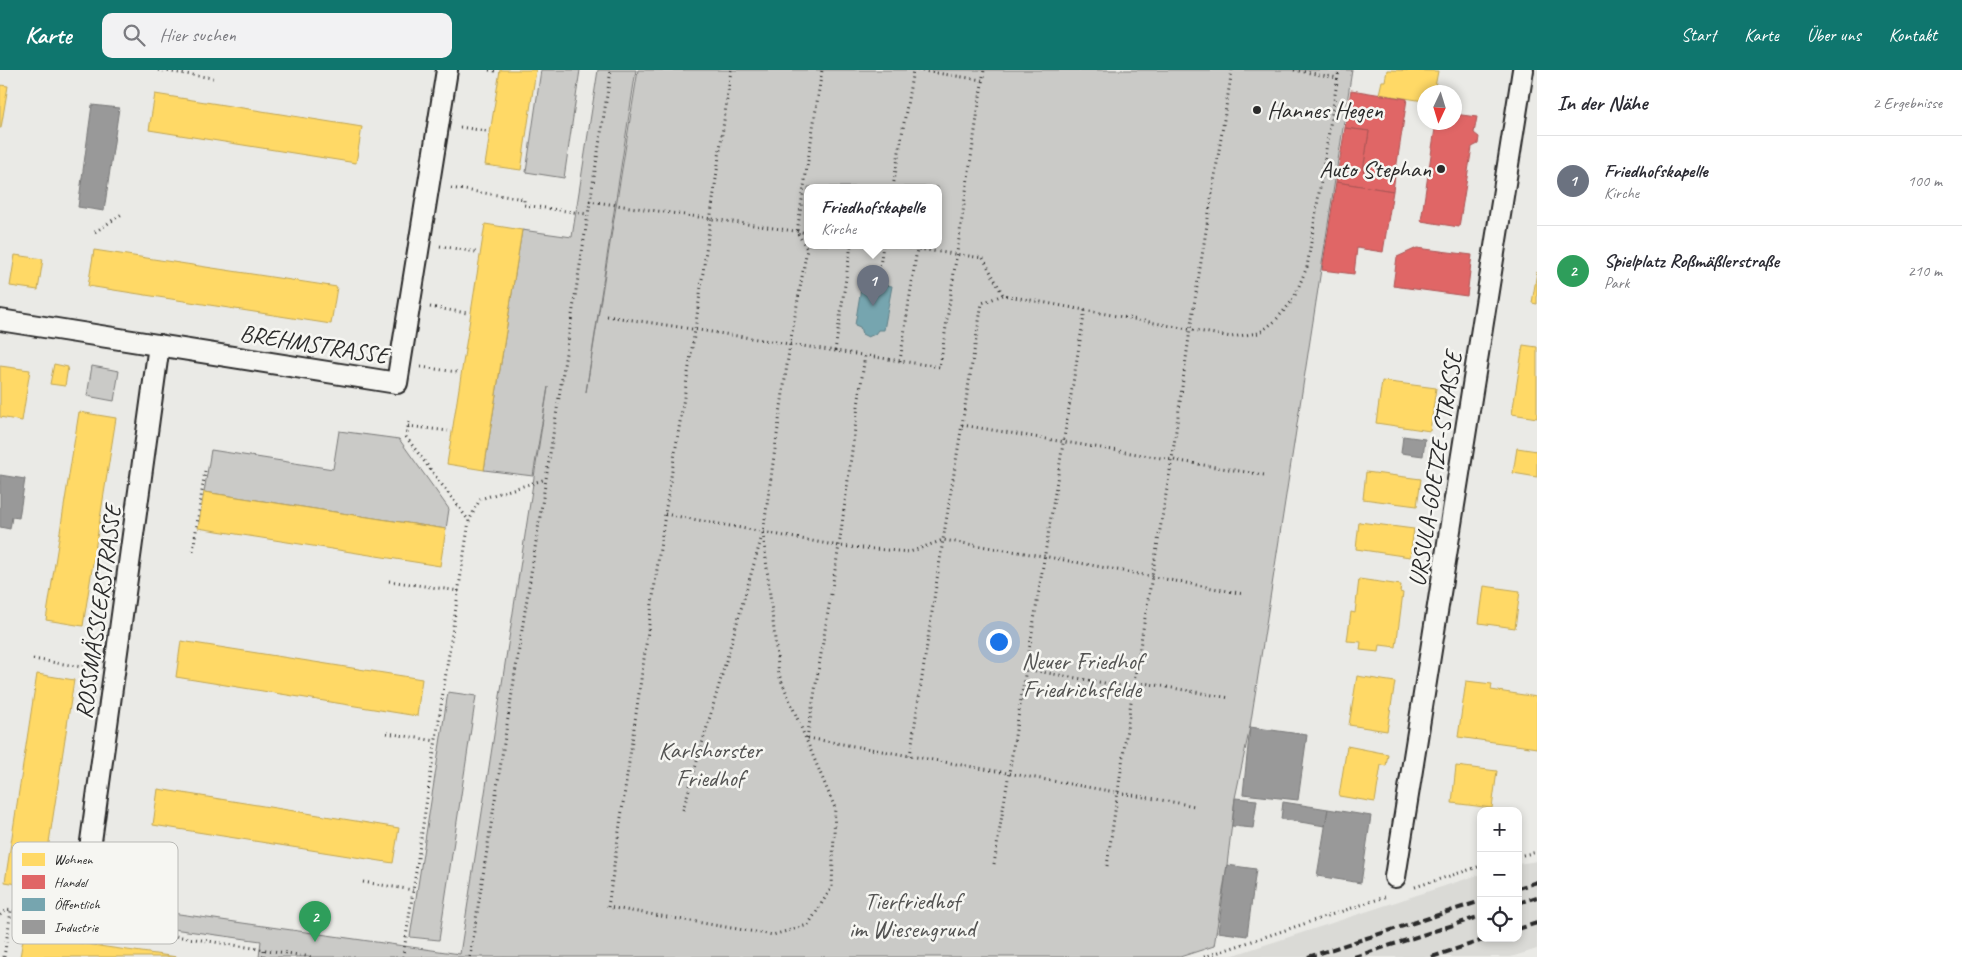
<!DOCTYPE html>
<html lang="de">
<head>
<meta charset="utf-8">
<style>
	:root { --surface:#fff; --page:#f2f2f3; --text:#2b2b33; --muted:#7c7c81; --line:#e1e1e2; --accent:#0f766e }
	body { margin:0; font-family:Caveat,sans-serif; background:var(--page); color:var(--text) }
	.controls { position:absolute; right:15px; bottom:15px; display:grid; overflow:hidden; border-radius:10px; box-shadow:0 2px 8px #0003 }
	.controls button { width:45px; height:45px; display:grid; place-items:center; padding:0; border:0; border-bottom:1px solid var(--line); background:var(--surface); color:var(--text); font:25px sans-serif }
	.compass { position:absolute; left:1417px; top:15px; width:45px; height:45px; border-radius:50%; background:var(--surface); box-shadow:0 2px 8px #0003; rotate:184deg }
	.you { position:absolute; left:998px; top:571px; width:18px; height:18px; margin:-12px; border:4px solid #fff; border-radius:50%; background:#1a73e8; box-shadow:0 0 0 8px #1a73e833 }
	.badge { display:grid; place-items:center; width:32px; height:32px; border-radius:50%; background:var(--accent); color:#fff; font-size:16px; font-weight:700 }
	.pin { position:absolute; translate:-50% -41px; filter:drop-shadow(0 1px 2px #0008) }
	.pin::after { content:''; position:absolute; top:26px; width:18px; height:15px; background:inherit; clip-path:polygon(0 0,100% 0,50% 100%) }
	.popup { position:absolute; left:804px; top:114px; width:138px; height:65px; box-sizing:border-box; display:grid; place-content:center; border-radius:10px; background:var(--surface); filter:drop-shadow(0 1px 4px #0005); font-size:16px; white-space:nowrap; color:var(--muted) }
	.popup b { font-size:19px; color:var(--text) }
	.popup::after { content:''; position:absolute; left:50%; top:100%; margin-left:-10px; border:10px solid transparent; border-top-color:var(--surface) }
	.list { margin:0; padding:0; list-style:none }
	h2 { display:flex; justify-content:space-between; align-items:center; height:65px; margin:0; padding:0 20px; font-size:21px }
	h2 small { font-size:16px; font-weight:400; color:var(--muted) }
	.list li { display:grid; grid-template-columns:32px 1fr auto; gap:15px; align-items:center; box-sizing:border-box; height:90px; padding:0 20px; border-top:1px solid var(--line) }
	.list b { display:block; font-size:19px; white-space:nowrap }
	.list p { margin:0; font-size:16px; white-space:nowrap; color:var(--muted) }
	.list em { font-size:16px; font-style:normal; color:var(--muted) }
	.icon { flex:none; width:28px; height:28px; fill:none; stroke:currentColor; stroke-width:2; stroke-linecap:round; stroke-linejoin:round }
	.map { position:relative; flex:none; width:1537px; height:887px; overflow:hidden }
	header { display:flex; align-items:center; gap:30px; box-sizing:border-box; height:70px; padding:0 25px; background:var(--accent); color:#fff }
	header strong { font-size:24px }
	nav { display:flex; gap:28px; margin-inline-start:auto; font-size:18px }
	.search { width:350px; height:45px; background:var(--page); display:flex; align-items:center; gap:12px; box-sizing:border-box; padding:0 18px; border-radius:10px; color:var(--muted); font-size:19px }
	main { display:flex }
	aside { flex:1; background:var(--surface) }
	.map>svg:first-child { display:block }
	.built { fill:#dadad6 }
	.green { fill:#cacac7; stroke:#7a7a79; fill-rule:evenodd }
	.homes { fill:#ffd966; stroke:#bfa554 }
	.shops { fill:#e06666; stroke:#aa5454 }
	.public { fill:#76a5af; stroke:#608087 }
	.industry { fill:#999; stroke:#787878 }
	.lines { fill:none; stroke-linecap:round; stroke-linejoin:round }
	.minor-casing { stroke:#2b2b2b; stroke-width:24 }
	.path { stroke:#2b2b2b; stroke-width:3; stroke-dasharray:1 4; stroke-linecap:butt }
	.minor { stroke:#f6f6f2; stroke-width:20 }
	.rail { stroke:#2b2b2b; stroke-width:4; stroke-dasharray:8 4; stroke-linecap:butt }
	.poi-dot { fill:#2b2b2b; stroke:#f6f6f2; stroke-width:2 }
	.labels { text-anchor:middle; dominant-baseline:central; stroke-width:5; stroke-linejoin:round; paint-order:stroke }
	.poi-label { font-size:24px; fill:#2b2b2b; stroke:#f6f6f2; text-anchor:start }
	.street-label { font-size:24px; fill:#2b2b2b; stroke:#f6f6f2 }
	.park-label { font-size:24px; fill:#535352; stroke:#f6f6f2 }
	.key { fill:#f6f6f2; stroke:#b9b9b6; stroke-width:1 }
	.key-label { font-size:14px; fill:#2b2b2b }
</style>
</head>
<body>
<header>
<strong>Karte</strong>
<div class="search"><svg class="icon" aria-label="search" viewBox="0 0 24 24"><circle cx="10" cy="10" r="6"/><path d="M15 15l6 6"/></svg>Hier suchen</div>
<nav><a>Start</a><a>Karte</a><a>Über uns</a><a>Kontakt</a></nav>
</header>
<main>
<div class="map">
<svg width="1537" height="887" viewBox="0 0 1537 887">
	<rect width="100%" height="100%" fill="#eaeae6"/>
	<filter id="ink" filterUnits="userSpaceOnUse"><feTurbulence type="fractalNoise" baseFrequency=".02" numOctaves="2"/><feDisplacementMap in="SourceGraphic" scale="10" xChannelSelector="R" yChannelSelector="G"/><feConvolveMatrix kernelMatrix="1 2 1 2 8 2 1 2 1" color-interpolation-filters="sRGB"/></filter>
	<g filter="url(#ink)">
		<path class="built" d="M 1537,791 L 1537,879 L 1511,887 L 1228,887 L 1481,804 L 1481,868 L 1518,868 L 1518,794 Z"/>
		<g class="green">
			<path d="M 541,0 L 580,0 L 564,108 L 526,102 Z"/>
			<path d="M 598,0 L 636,0 L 586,322 L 638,0 L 1352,0 L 1250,657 L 1235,728 L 1227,795 L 1214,876 L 1180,887 L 259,887 L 261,871 L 121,852 L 123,836 L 460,884 L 548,317 L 533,406 L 484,400 L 522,160 L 572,167 ZM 808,117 L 938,117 L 938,175 L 808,175 Z"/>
			<path d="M 92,296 L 119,301 L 114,331 L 87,326 Z"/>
			<path d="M 339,361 L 399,369 L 449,439 L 446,459 L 204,422 L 211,380 L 333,399 Z"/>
			<path d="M 448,622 L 476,626 L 439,870 L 410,867 Z"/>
		</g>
		<g class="homes">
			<path d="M 500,0 L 536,0 L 521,100 L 485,95 Z"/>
			<path d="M 1387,0 L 1438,1 L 1434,22 L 1424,22 L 1424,31 L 1379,24 L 1382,11 L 1385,11 Z"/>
			<path d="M 0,15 L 8,16 L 1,58 L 0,58 Z"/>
			<path d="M 155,24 L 362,57 L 356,93 L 149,60 Z"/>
			<path d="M 485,154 L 522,160 L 484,400 L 447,394 Z"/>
			<path d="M 94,180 L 337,217 L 331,254 L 88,216 Z"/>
			<path d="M 15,185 L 43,189 L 38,220 L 10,216 Z"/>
			<path d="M 1537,202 L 1537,234 L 1532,233 Z"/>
			<path d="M 1523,275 L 1537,277 L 1537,348 L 1512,344 Z"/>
			<path d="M 54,294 L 68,297 L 65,316 L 50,314 Z"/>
			<path d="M 0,296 L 30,300 L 22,351 L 0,347 Z"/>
			<path d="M 1382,311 L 1436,318 L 1430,361 L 1376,353 Z"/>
			<path d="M 79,342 L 116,348 L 83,556 L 46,550 Z"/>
			<path d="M 1517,378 L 1537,381 L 1537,407 L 1513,403 Z"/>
			<path d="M 1366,402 L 1421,409 L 1417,436 L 1363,429 Z"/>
			<path d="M 204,422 L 446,459 L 440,496 L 198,458 Z"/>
			<path d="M 1359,452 L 1414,459 L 1410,487 L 1356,479 Z"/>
			<path d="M 1359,509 L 1401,515 L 1400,522 L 1403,523 L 1396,577 L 1380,575 L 1379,582 L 1360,580 L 1361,572 L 1347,571 L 1351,542 L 1355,543 Z"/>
			<path d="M 1484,516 L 1520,521 L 1515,558 L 1479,553 Z"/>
			<path d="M 181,571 L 422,609 L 417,646 L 176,607 Z"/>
			<path d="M 37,604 L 74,610 L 42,818 L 5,812 Z"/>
			<path d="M 1357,606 L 1395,612 L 1387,661 L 1349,655 Z"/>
			<path d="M 1466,611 L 1492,614 L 1491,620 L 1537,627 L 1537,678 L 1458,667 Z"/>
			<path d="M 1347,676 L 1388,684 L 1386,696 L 1381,695 L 1375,732 L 1339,726 Z"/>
			<path d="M 1456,696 L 1497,701 L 1492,738 L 1452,733 Z"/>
			<path d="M 158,719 L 399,758 L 393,793 L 153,755 Z"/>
			<path d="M 24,864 L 106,877 L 177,887 L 20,887 Z"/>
		</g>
		<g class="shops">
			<path d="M 1351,20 L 1407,29 L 1395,106 L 1363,101 L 1369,61 L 1345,58 Z"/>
			<path d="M 1454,44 L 1477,47 L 1474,63 L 1479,67 L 1478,74 L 1472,77 L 1459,157 L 1421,151 L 1436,52 L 1454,52 Z"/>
			<path d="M 1345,58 L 1369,61 L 1363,101 L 1395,106 L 1393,121 L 1336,112 Z"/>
			<path d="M 1336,112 L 1393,121 L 1383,182 L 1357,178 L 1354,204 L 1322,200 Z"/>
			<path d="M 1417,178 L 1472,185 L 1467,226 L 1393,216 L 1397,187 Z"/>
		</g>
		<path class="public" d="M 862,212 L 892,216 L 884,260 L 878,260 L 875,264 L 868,267 L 862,264 L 860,257 L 855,255 Z"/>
		<g class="industry">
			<path d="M 92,35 L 119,38 L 104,141 L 78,137 Z"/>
			<path d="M 1403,366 L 1425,369 L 1423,386 L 1401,383 Z"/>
			<path d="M 0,405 L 25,409 L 19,448 L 12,447 L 10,459 L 0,457 Z"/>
			<path d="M 1250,657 L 1307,665 L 1298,730 L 1243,724 Z"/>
			<path d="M 1235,728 L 1257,730 L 1253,758 L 1232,756 Z"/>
			<path d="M 1283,732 L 1328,739 L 1325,756 L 1281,749 Z"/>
			<path d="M 1328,739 L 1371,746 L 1361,813 L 1317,806 Z"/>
			<path d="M 1227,795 L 1256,799 L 1247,866 L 1218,862 Z"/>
		</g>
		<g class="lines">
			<g class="minor-casing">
				<g id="minor">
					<path d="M 0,250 L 397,313 L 447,0"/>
					<path d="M 1395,807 L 1523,0"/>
					<path d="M 85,815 L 159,275"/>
				</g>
			</g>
			<g class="path">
				<path d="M 158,0 L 213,8"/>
				<path d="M 489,0 L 495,1"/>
				<path d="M 731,0 L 695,260 L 665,444 L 608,837 L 773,865 L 808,855 L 832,817 L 835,738 L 779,605 L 763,463 L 790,274 L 807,179 L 797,162 L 822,0"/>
				<path d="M 917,0 L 982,10"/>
				<path d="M 1294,0 L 1338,8"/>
				<path d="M 460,57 L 486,61"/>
				<path d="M 893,117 L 913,0"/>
				<path d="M 451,118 L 524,129 L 524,135 L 587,144"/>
				<path d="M 589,131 L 808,163"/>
				<path d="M 95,162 L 122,144"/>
				<path d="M 889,175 L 983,188 L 1003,225 L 1231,267 L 1259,263 L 1275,251 L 1293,230 L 1307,197 L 1339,0"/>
				<path d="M 440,176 L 476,182"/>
				<path d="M 880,196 L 883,175"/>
				<path d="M 430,237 L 467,243"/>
				<path d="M 607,246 L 940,297 L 984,0"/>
				<path d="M 835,281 L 851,175"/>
				<path d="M 900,291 L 917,179"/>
				<path d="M 421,297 L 457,302"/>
				<path d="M 409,352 L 406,367 L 469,451"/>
				<path d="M 962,355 L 1264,405"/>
				<path d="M 408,356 L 448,361"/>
				<path d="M 665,444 L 839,476 L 910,482 L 943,470 L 1043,486 L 1244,524"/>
				<path d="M 193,481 L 205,401"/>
				<path d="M 389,511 L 459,521"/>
				<path d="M 33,589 L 94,599"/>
				<path d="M 1025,599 L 1133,618 L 1144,613 L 1230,628"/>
				<path d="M 387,663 L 436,671"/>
				<path d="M 807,668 L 839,476 L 865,285"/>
				<path d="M 808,668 L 1195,736"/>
				<path d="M 910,686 L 943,470 L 982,233 L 1003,225"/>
				<path d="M 683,740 L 762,466"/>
				<path d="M 1518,786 L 1537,782"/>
				<path d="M 994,794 L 1085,240"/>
				<path d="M 1107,796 L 1133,618 L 1172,389 L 1190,260 L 1232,0"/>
				<path d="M 363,812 L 413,820"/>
				<path d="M 1415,817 L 1481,796"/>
				<path d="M 0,845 L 6,840 L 312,887"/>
				<path d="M 80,851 L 83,835"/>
				<path d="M 264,880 L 264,887"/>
				<path d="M 4,887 L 11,841"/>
				<path d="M 403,887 L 469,451 L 480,429 L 546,409"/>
				<path d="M 470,887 L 611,0"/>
				<path d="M 1204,887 L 1385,827"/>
			</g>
			<use href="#minor" class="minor"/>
			<g class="rail">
				<path d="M 1518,818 L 1537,812"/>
				<path d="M 1518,833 L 1537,827"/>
				<path d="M 1518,859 L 1537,853"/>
				<path d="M 1308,887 L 1481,831"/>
				<path d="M 1354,887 L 1481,846"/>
				<path d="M 1432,887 L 1489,868"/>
			</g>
		</g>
	</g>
	<g class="poi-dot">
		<circle cx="1257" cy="40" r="5"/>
		<circle cx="1441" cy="99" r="5"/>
	</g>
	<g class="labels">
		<g class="poi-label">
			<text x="1267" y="40">Hannes Hegen</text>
			<text x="1431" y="99" text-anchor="end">Auto Stephan</text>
		</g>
		<g class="street-label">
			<text transform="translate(314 274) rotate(9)">BREHMSTRASSE</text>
			<text transform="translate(1435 399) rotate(-81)">URSULA-GOETZE-STRASSE</text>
			<text transform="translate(98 542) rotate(-82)">ROSSMÄSSLERSTRASSE</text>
		</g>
		<g class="park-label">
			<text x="1082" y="591">Neuer Friedhof<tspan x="1082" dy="28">Friedrichsfelde</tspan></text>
			<text x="710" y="680">Karlshorster<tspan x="710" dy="28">Friedhof</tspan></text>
			<text x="912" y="831">Tierfriedhof<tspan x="912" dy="28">im Wiesengrund</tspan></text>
		</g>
	</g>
	<rect x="12" y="772" width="166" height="102" rx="8" class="key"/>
	<rect x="22" y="783" width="23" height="13" fill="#ffd966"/>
	<rect x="22" y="805" width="23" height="14" fill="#e06666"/>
	<rect x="22" y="828" width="23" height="13" fill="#76a5af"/>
	<rect x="22" y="850" width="23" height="14" fill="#999"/>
	<g class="key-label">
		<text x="54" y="794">Wohnen</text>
		<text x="54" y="817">Handel</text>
		<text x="54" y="839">Öffentlich</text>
		<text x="54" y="862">Industrie</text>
	</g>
</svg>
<div class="controls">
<button>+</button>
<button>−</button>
<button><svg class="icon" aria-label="locate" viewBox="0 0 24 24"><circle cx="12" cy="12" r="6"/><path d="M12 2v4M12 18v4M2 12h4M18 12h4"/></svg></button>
</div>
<svg class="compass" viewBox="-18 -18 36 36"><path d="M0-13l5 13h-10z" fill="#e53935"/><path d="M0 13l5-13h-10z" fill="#7c7c81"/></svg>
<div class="you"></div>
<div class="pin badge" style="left:873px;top:236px;background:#6b7280">1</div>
<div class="popup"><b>Friedhofskapelle</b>Kirche</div>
<div class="pin badge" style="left:315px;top:872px;background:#2e9e5b">2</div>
</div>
<aside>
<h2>In der Nähe<small>2 Ergebnisse</small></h2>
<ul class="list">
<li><span class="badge" style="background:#6b7280">1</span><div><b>Friedhofskapelle</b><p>Kirche</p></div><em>100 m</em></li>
<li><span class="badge" style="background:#2e9e5b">2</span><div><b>Spielplatz Roßmäßlerstraße</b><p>Park</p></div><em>210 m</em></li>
</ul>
</aside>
</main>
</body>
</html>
